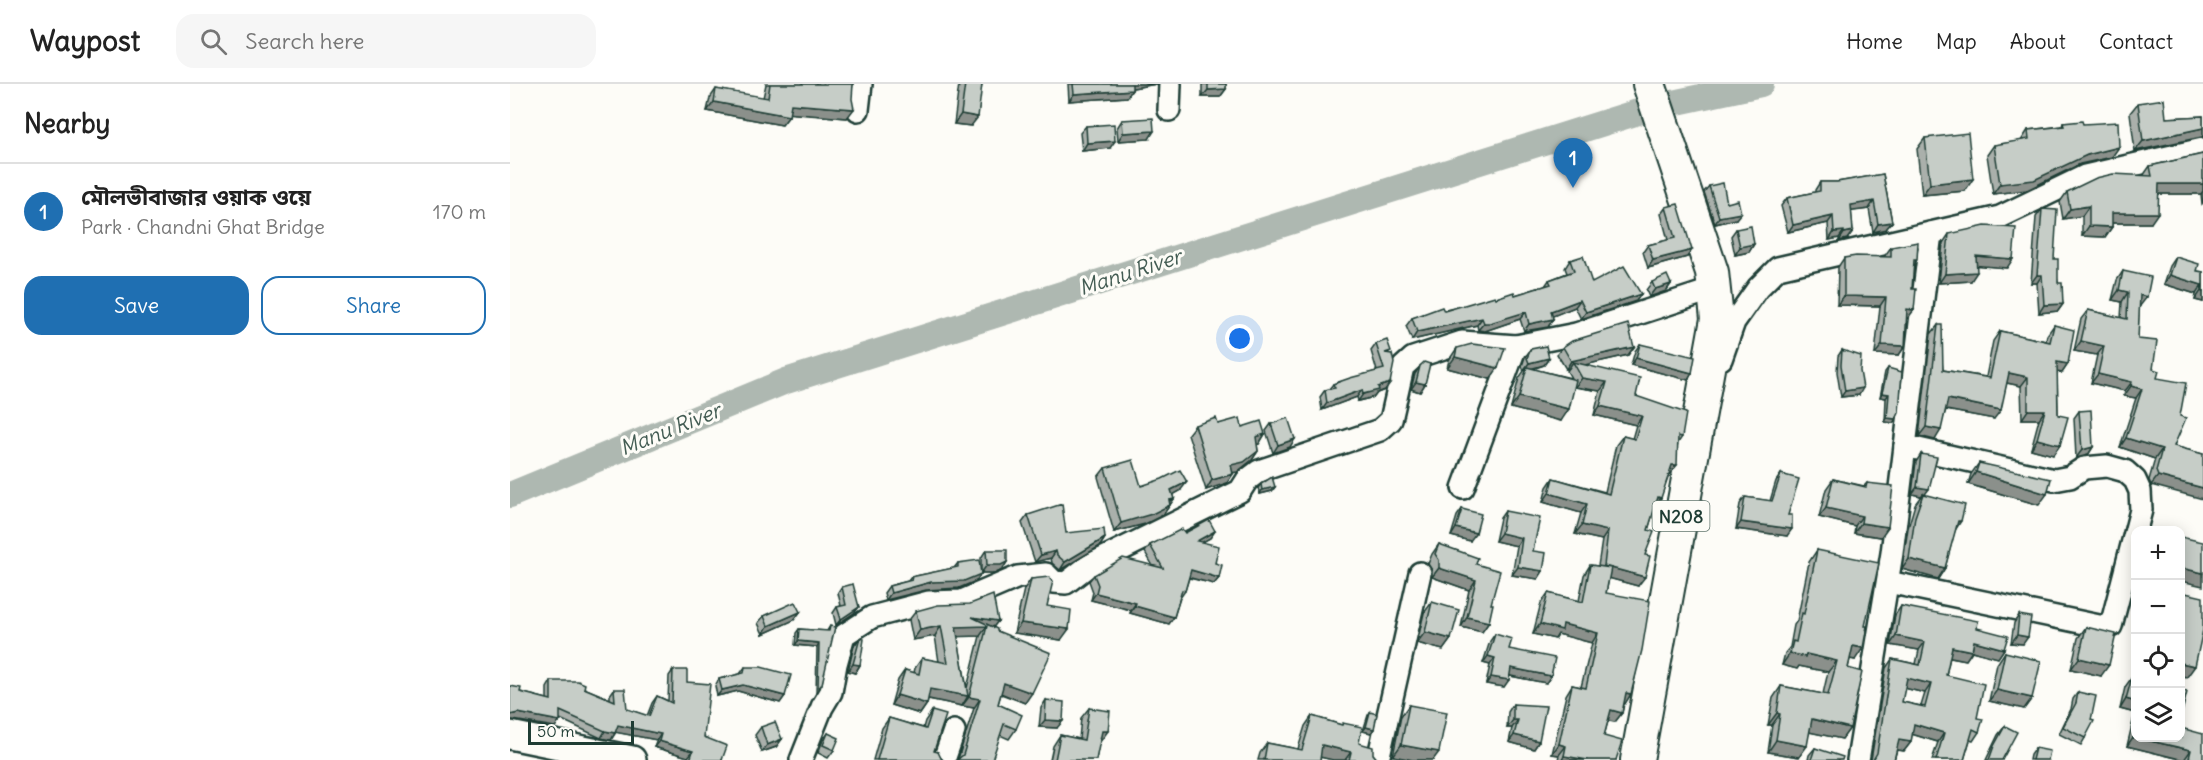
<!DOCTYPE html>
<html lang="en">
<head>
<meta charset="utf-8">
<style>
	:root { --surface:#fff; --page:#f6f6f6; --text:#222; --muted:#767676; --line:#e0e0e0; --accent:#1f6fb2 }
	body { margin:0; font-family:Delius,"Noto Sans Bengali",sans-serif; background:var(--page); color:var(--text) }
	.controls { position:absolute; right:18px; bottom:18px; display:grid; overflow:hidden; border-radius:12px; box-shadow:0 3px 15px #0003 }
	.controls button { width:54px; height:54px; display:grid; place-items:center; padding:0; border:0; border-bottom:2px solid var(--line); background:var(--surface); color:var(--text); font:30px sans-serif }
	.scale { position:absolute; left:18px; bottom:15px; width:106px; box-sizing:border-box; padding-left:6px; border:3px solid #1f3d34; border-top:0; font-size:16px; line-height:21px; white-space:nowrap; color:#1f3d34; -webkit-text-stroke:4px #fdfcf7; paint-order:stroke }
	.you { position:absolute; left:730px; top:255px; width:21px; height:21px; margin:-15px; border:4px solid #fff; border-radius:50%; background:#1a73e8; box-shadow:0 0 0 9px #1a73e833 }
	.badge { display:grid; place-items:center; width:39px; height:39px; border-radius:50%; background:var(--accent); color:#fff; font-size:20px; font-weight:700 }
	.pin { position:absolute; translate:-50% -50px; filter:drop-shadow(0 2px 3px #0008) }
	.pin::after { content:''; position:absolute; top:32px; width:21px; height:18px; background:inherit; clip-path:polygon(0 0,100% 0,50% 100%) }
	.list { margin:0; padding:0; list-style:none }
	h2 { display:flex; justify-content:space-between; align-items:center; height:78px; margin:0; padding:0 24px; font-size:26px }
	h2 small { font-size:20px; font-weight:400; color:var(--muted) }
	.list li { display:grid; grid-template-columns:39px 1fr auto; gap:18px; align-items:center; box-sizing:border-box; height:96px; padding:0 24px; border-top:2px solid var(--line) }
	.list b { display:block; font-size:22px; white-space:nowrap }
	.list p { margin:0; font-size:20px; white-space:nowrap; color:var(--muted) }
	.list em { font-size:20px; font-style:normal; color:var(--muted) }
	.actions { display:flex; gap:12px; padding:18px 24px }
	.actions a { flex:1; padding:14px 0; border:2px solid var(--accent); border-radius:18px; text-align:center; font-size:21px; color:var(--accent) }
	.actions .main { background:var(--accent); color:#fff }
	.icon { flex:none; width:33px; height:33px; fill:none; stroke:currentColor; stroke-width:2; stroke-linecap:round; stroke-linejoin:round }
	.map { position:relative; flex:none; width:1693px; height:676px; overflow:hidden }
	header { display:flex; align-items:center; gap:36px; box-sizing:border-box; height:84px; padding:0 30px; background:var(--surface); border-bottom:2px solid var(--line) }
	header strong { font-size:28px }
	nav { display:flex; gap:33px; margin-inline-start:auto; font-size:21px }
	.search { width:420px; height:54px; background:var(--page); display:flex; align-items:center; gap:15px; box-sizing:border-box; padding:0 21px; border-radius:18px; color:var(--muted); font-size:22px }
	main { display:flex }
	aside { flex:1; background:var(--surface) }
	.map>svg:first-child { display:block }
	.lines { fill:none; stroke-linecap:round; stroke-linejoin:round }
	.river { stroke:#aeb8b1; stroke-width:26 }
	.minor-casing { stroke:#1f3d34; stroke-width:26 }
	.major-casing { stroke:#1f3d34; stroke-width:32 }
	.highway-casing { stroke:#1f3d34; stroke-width:36 }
	.minor { stroke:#fdfcf7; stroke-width:21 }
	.major { stroke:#fdfcf7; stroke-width:27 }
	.highway { stroke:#fdfcf7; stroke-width:32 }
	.wall { fill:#aab0ab; stroke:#1f3d34; stroke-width:1.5; fill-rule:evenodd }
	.shaded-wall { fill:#8b908b; stroke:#1f3d34; stroke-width:1.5 }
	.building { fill:#c6cdc7; stroke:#1f3d34; stroke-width:1.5; fill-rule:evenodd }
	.labels { text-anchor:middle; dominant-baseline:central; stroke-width:6; stroke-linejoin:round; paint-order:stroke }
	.shield { fill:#fdfcf7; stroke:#62766e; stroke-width:1.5 }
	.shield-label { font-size:18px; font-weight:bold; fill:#1f3d34 }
	.water-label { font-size:21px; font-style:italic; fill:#435c53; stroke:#fdfcf7 }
</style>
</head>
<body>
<header>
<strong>Waypost</strong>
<div class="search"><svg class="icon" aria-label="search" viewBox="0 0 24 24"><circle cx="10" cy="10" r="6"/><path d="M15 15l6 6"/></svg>Search here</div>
<nav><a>Home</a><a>Map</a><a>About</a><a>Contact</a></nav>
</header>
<main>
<aside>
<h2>Nearby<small></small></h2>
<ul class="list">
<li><span class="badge">1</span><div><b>মৌলভীবাজার ওয়াক ওয়ে</b><p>Park · Chandni Ghat Bridge</p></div><em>170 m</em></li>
</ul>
<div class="actions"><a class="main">Save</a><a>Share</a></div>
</aside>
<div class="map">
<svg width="1693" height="676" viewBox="0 0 1693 676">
	<rect width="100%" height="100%" fill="#fdfcf7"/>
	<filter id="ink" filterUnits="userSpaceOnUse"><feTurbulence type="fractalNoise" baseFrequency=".0167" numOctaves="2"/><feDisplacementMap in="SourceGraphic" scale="12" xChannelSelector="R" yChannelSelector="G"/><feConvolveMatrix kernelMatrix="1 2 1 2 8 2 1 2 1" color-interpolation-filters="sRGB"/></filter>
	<g filter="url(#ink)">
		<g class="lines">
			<path class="river" d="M 0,411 L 276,297 L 1144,23 L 1251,0"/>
			<g class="minor-casing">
				<g id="minor">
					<path d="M 348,26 L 351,0"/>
					<path d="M 659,26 L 660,0"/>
					<path d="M 1211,275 L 1224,238 L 1248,204 L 1268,184 L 1490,133 L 1575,92 L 1693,65"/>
					<path d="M 953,404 L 1006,262"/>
					<path d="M 1378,498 L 1589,542 L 1601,542 L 1631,426 L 1630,407 L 1625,396 L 1615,387 L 1597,382 L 1574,384 L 1560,393 L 1544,396 L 1395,362"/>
					<path d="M 291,676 L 312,623 L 321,608 L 326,580 L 334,551 L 362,533 L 419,518 L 452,517 L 508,493 L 536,490 L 544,498 L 556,499 L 578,482 L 730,407 L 737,396 L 749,387 L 870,346 L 881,336 L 893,283 L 903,274 L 952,258 L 1006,262 L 1066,250 L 1204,205"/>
					<path d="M 434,676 L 444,647"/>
					<path d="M 868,676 L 910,489"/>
					<path d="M 1348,676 L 1382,469 L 1421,149"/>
				</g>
			</g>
			<g class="major-casing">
				<path id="major" d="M 0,651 L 122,676"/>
			</g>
			<g class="highway-casing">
				<path id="highway" d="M 1127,676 L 1207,235 L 1202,188 L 1139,0"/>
			</g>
			<use href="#minor" class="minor"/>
			<use href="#major" class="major"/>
			<use href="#highway" class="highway"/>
		</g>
		<g class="wall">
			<path d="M 256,0 L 343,0 L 337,34 L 279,29 L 279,32 L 272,41 L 197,27 L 200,14 L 206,5 L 253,14 Z"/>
			<path d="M 449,0 L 472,0 L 461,42 L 444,40 Z"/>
			<path d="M 558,0 L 647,0 L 622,4 L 622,6 L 617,13 L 559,17 Z"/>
			<path d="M 692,0 L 716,0 L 716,5 L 710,13 L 692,13 Z"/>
			<path d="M 1628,19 L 1656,34 L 1693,32 L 1693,51 L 1692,53 L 1625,67 L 1620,29 Z"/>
			<path d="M 612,36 L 639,55 L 608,57 L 607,44 Z"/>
			<path d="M 1553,39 L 1573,40 L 1602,73 L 1570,80 L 1517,106 L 1483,110 L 1477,71 L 1484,61 L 1511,57 L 1518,46 L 1552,42 Z"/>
			<path d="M 576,42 L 600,64 L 572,67 L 570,49 Z"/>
			<path d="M 1415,54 L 1455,107 L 1412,111 L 1407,65 Z"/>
			<path d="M 1693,70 L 1693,119 L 1692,120 L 1691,110 L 1648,110 L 1641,139 L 1602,139 L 1602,143 L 1595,153 L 1572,152 L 1572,132 L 1553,135 L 1550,118 L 1557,108 L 1633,92 L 1640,82 Z"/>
			<path d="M 1373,90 L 1382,138 L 1376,145 L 1363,148 L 1359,125 L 1341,127 L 1343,147 L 1337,155 L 1329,157 L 1329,154 L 1319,156 L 1318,139 L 1278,148 L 1271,122 L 1277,114 L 1305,108 L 1305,106 L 1310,98 L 1327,98 Z"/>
			<path d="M 1199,102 L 1217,119 L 1226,135 L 1205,140 L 1194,108 Z"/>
			<path d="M 1156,123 L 1177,173 L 1138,184 L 1133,168 L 1138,161 L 1158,156 L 1151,130 Z"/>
			<path d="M 1532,125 L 1553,220 L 1548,227 L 1529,229 L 1527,199 L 1521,199 L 1526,133 Z"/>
			<path d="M 1226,145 L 1244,160 L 1239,168 L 1225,171 L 1221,152 Z"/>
			<path d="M 1439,150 L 1497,184 L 1467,181 L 1461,197 L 1429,199 L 1433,159 Z"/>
			<path d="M 1381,163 L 1404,181 L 1402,205 L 1404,226 L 1396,235 L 1395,262 L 1389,271 L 1365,270 L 1370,222 L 1327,221 L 1328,183 L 1334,174 L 1374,173 Z"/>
			<path d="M 1666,173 L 1687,187 L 1693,188 L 1693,218 L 1685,216 L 1686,210 L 1654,200 L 1660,182 Z"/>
			<path d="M 1060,176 L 1082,199 L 1131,210 L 1126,217 L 1071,235 L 1065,223 L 1042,232 L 1043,235 L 1038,243 L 1014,247 L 1010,235 L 975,247 L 968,246 L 967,241 L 902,256 L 896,242 L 902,234 L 986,214 L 1005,211 L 1035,202 L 1039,196 L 1057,189 L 1055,184 Z"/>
			<path d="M 1613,187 L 1630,222 L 1629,222 L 1628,255 L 1647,294 L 1664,362 L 1693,370 L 1641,401 L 1639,396 L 1645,375 L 1610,363 L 1626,314 L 1614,312 L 1615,307 L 1581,299 L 1587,271 L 1564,267 L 1571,235 L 1578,226 L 1611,234 L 1612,218 L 1602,216 L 1607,196 Z"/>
			<path d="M 1142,198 L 1161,200 L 1156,207 L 1139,213 L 1136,206 Z"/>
			<path d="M 1428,241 L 1433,286 L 1476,293 L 1483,257 L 1490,247 L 1536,257 L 1537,251 L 1544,241 L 1558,280 L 1552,289 L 1547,288 L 1548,331 L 1550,361 L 1543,371 L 1521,365 L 1529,335 L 1512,335 L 1511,302 L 1497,299 L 1484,335 L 1436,326 L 1425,356 L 1409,352 L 1421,250 Z"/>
			<path d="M 866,260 L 879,269 L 875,306 L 867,309 L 864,313 L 848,317 L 847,313 L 812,326 L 810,313 L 815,306 L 819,305 L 823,300 L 867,287 L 861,267 Z"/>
			<path d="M 1130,260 L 1182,289 L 1178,296 L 1121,281 L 1125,267 Z"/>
			<path d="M 1053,263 L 1124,263 L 1118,271 L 1074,281 L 1126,312 L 1172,353 L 1168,359 L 1160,390 L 1159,390 L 1145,423 L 1138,446 L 1135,471 L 1128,502 L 1099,494 L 1096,509 L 1121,610 L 1114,620 L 1112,629 L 1105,638 L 1098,637 L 1094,652 L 1106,676 L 1048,676 L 1049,671 L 1042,670 L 1056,611 L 1062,601 L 1071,603 L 1082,559 L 1048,550 L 1045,555 L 1023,550 L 1031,519 L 1038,509 L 1069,517 L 1074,491 L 1080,481 L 1088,482 L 1092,456 L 1065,450 L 1071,429 L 1033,418 L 1037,403 L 1043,394 L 1095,408 L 1106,361 L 1113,352 L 1122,355 L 1126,341 L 1084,331 L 1090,307 L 1065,303 L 1065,302 L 1051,337 L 1001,324 L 1009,294 L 1014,287 L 1012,282 L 1015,273 L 1021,265 L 1039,274 L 1034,281 L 1023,285 L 1061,294 L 1057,287 L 1059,284 L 1056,285 L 1047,270 Z"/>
			<path d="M 947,264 L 980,295 L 937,284 L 939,276 Z"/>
			<path d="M 1332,266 L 1349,311 L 1331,313 L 1327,288 L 1328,272 Z"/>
			<path d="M 910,282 L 915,300 L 910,308 L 901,305 L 905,290 Z"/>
			<path d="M 1378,284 L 1386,335 L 1383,339 L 1375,338 L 1376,314 L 1370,313 L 1375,288 Z"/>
			<path d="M 1569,327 L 1583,363 L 1578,371 L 1566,374 L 1564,334 Z"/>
			<path d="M 761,340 L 780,363 L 763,369 L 756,347 Z"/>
			<path d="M 685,341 L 732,343 L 755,350 L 749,360 L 747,360 L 748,367 L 742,376 L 727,388 L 723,388 L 717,399 L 696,406 L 678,350 Z"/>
			<path d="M 1411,370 L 1415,411 L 1445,446 L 1435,484 L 1428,495 L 1392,485 L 1398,444 L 1405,420 L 1411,412 L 1402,410 L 1406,378 Z"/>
			<path d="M 1469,379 L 1529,421 L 1458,400 L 1461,390 Z"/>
			<path d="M 595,384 L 631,402 L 670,407 L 662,411 L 664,415 L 653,431 L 635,440 L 604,448 L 588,393 Z"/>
			<path d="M 1271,390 L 1278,431 L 1277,452 L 1226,445 L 1230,420 L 1235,413 L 1260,417 L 1266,397 Z"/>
			<path d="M 1323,395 L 1354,402 L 1357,399 L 1371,453 L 1344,449 L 1345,442 L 1309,433 L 1316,405 Z"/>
			<path d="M 751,400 L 765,403 L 762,407 L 750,410 L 748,404 Z"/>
			<path d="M 952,425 L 960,457 L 941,452 L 947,432 Z"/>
			<path d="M 995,427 L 1023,467 L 1033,487 L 1028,495 L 1002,491 L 1007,462 L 985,457 L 990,434 Z"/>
			<path d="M 518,431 L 556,449 L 595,454 L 590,462 L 550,486 L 542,479 L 541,474 L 525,478 L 512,439 Z"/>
			<path d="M 705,447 L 700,454 L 692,458 L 705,479 L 709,494 L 704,500 L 679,494 L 675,507 L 670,514 L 664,533 L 659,540 L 620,529 L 621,526 L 581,516 L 583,508 L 579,497 L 584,491 L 643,482 L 635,468 L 640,461 L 675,449 Z"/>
			<path d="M 929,460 L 966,480 L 981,520 L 979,538 L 972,548 L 951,543 L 959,506 L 922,493 L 922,486 L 918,480 L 922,470 Z"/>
			<path d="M 476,466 L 497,478 L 492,486 L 486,489 L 471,489 L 471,474 Z"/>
			<path d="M 1307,466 L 1345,576 L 1340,575 L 1338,584 L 1340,644 L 1332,655 L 1300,648 L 1289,673 L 1258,668 L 1262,641 L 1258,641 L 1263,614 L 1271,602 L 1313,610 L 1318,588 L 1289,582 L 1287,585 L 1272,581 L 1275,569 L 1280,563 L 1284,541 L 1287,537 L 1299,478 Z"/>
			<path d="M 448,479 L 471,490 L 466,497 L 449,504 L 416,506 L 376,516 L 374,509 L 379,502 L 398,497 L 401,493 L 444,484 Z"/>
			<path d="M 521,495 L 537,522 L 551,556 L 504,549 L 514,505 Z"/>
			<path d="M 332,503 L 349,523 L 344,529 L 326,541 L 323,529 L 327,523 L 331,522 L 328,509 Z"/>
			<path d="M 922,518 L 941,555 L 933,566 L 907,559 L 914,529 Z"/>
			<path d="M 1391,522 L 1467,544 L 1494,565 L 1488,574 L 1462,567 L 1456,576 L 1440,573 L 1436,591 L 1467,634 L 1469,648 L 1463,657 L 1460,656 L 1454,676 L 1422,676 L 1428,658 L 1402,650 L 1401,658 L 1394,667 L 1387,666 L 1384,676 L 1361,676 L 1376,584 L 1382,575 L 1406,580 L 1409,566 L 1380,561 L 1385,531 ZM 1394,604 L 1415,609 L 1411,622 L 1392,618 Z"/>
			<path d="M 406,527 L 488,537 L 483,543 L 487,547 L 515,619 L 491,610 L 488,620 L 506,645 L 499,655 L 490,651 L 448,675 L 464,624 L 452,622 L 453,620 L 452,622 L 418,615 L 417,620 L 410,630 L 381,621 L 388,596 L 395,586 L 404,589 L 405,584 L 412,574 L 429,578 L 425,552 L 403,556 L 399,536 ZM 447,552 L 470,552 L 457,604 Z"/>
			<path d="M 290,528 L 284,536 L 253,550 L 248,539 L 254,532 Z"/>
			<path d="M 1509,531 L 1513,560 L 1501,559 L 1504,539 Z"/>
			<path d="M 320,542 L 312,600 L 306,609 L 307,563 L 285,561 L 286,549 L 289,545 L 317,547 Z"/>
			<path d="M 1576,543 L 1591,592 L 1561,585 L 1568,554 Z"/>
			<path d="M 985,550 L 999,565 L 1041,592 L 1036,599 L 1000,592 L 994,603 L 976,600 L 980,581 L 973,579 L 980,557 Z"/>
			<path d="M 350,554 L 350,581 L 345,589 L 338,587 L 344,562 Z"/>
			<path d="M 1495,568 L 1522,614 L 1514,625 L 1479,617 L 1487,580 Z"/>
			<path d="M 235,583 L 275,612 L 270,619 L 228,607 L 207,612 L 205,602 L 209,595 L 230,590 Z"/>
			<path d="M 163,586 L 177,598 L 194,653 L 212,676 L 178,676 L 178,673 L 144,663 L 147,656 L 106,648 L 101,656 L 91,654 L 50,635 L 50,637 L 45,643 L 3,636 L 10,608 L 37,615 L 37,604 L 41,597 L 74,604 L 100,615 L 100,611 L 104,605 L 117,625 L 137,632 L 142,619 L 147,612 L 158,617 L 159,592 Z"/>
			<path d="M 1622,593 L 1626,594 L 1626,654 L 1671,654 L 1693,676 L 1674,676 L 1617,662 L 1625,629 L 1610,625 L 1615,603 Z"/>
			<path d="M 1568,608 L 1575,654 L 1571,661 L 1549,650 L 1561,625 L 1563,615 Z"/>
			<path d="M 536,616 L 547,644 L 529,643 L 531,624 Z"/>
			<path d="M 1003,620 L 1029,657 L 1024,665 L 999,658 L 1002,644 L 997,644 L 998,628 Z"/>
			<path d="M 899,621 L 923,676 L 903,676 L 883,672 L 891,632 Z"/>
			<path d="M 579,624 L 590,658 L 589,658 L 586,676 L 540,676 L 543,662 L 550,651 L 569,655 L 571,634 Z"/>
			<path d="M 422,627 L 424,667 L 433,676 L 363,676 L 372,644 L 379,634 L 413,644 L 415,637 Z"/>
			<path d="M 860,628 L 861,649 L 853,647 L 858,631 Z"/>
			<path d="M 802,632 L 831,641 L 833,639 L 849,659 L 863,670 L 868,676 L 823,676 L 811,673 L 810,676 L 748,676 L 750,669 L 757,659 L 788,665 L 795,642 Z"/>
			<path d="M 1495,642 L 1492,676 L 1476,676 L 1488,651 Z"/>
			<path d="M 251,643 L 272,655 L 266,663 L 252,668 L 245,651 Z"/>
			<path d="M 318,649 L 324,666 L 318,674 L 308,669 L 313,656 Z"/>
			<path d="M 1305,664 L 1332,676 L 1298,676 L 1299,671 Z"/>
			<path d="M 1525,664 L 1538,676 L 1519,676 L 1520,671 Z"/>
		</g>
		<g class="shaded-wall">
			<path d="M 620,0 L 647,0 L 617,5 Z"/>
			<path d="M 716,5 L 710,13 L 692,13 L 698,6 Z"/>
			<path d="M 622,6 L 617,13 L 559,17 L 564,10 Z"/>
			<path d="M 204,18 L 279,32 L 272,41 L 197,27 Z"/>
			<path d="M 281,20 L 344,25 L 337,34 L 274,29 Z"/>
			<path d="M 451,30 L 468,33 L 461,42 L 444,40 Z"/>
			<path d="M 1693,44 L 1693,51 L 1692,53 L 1625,67 L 1633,57 Z"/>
			<path d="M 644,47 L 639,55 L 608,57 L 613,49 Z"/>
			<path d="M 605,57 L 600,64 L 572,67 L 577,59 Z"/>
			<path d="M 1609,63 L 1602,73 L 1570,80 L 1517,106 L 1483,110 L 1490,100 L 1577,71 Z"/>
			<path d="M 1463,95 L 1455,107 L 1412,111 L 1420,100 Z"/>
			<path d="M 1649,100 L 1693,100 L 1693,107 L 1691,110 L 1642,110 Z"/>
			<path d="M 1364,117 L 1359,125 L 1336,128 L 1341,121 Z"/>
			<path d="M 1579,122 L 1572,132 L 1553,135 L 1560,125 Z"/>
			<path d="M 1231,129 L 1226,135 L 1205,140 L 1209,133 Z"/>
			<path d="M 1602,129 L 1648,129 L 1641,139 L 1595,139 Z"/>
			<path d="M 1323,132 L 1318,139 L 1278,148 L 1283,141 Z"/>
			<path d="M 1382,138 L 1376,145 L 1363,148 L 1368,140 Z"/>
			<path d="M 1579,142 L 1602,143 L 1595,153 L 1572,152 Z"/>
			<path d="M 1334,147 L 1329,154 L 1319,156 L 1324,148 Z"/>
			<path d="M 1343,147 L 1337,155 L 1329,157 L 1334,149 Z"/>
			<path d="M 1244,160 L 1239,168 L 1225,171 L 1230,163 Z"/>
			<path d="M 1182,166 L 1177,173 L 1138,184 L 1143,176 Z"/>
			<path d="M 1466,172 L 1503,175 L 1497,184 L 1460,181 Z"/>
			<path d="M 1467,188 L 1461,197 L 1429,199 L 1435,190 Z"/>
			<path d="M 1527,191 L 1532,191 L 1527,199 L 1521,199 Z"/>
			<path d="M 1660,191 L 1692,201 L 1686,210 L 1654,200 Z"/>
			<path d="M 1161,200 L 1156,207 L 1139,213 L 1145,205 Z"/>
			<path d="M 1609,206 L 1618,208 L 1612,218 L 1602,216 Z"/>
			<path d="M 1691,207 L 1693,208 L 1693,218 L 1685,216 Z"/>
			<path d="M 1131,210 L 1126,217 L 1071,235 L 1076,228 Z"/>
			<path d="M 1630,211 L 1637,213 L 1630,222 L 1623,220 Z"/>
			<path d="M 1334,212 L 1376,213 L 1370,222 L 1327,221 Z"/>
			<path d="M 1070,216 L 1065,223 L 1036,235 L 1041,227 Z"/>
			<path d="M 1553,220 L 1548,227 L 1529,229 L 1534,221 Z"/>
			<path d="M 1397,225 L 1404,226 L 1397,235 L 1390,234 Z"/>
			<path d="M 1016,228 L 1010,235 L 975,247 L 968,246 L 974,239 Z"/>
			<path d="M 972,234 L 967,241 L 902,256 L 907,248 Z"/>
			<path d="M 1043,235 L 1038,243 L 1014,247 L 1019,240 Z"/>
			<path d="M 1571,257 L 1594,262 L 1587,271 L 1564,267 Z"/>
			<path d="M 1372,261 L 1395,262 L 1389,271 L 1365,270 Z"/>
			<path d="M 1124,263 L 1118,271 L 1066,283 L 1063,278 L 1059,284 L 1056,285 L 1061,277 Z"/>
			<path d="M 945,273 L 988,284 L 980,295 L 937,284 Z"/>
			<path d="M 1039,274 L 1034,281 L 1016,286 L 1017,283 L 1013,287 L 1019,279 Z"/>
			<path d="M 1126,274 L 1182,289 L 1178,296 L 1121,281 Z"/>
			<path d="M 1547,278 L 1558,280 L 1552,289 L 1541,287 Z"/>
			<path d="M 1499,289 L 1518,293 L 1511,302 L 1492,298 Z"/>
			<path d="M 1588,290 L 1622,298 L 1615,307 L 1581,299 Z"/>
			<path d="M 1072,294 L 1097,298 L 1090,307 L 1065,303 Z"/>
			<path d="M 906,298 L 915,300 L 910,308 L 901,305 Z"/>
			<path d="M 880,299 L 875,306 L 867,309 L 864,313 L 848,317 L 853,310 L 868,303 Z"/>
			<path d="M 1621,302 L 1632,305 L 1626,314 L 1614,312 Z"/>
			<path d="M 1353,304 L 1349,311 L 1331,313 L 1335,307 Z"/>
			<path d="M 852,306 L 847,313 L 812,326 L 817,319 Z"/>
			<path d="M 1372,309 L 1379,310 L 1376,314 L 1370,313 Z"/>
			<path d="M 1009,313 L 1059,325 L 1051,337 L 1001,324 Z"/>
			<path d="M 1438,315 L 1491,326 L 1484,335 L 1431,325 Z"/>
			<path d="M 1090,322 L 1132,332 L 1126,341 L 1084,331 Z"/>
			<path d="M 1518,326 L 1535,326 L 1529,335 L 1512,335 Z"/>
			<path d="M 1377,334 L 1386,335 L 1383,339 L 1375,338 Z"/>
			<path d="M 1416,343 L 1431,346 L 1425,356 L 1409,352 Z"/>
			<path d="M 755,350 L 749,360 L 739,363 L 746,353 Z"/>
			<path d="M 1616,354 L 1652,365 L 1645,375 L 1610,363 Z"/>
			<path d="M 785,355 L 780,363 L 763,369 L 768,361 Z"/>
			<path d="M 1527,355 L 1550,361 L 1543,371 L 1521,365 Z"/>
			<path d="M 1583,363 L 1578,371 L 1566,374 L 1572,366 Z"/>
			<path d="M 748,367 L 742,376 L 727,388 L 714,390 L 721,381 Z"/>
			<path d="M 1162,381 L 1167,381 L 1160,390 L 1155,390 Z"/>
			<path d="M 1466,388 L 1537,410 L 1529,421 L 1458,400 Z"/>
			<path d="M 723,390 L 717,399 L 696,406 L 702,396 Z"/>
			<path d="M 1648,392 L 1693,404 L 1693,415 L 1641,401 Z"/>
			<path d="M 677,398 L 670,407 L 654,416 L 661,406 Z"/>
			<path d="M 765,403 L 762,407 L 750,410 L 752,406 Z"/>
			<path d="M 1407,403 L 1419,405 L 1413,413 L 1413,410 L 1411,412 L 1402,410 Z"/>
			<path d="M 1039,409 L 1077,420 L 1071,429 L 1033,418 Z"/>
			<path d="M 1148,413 L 1151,414 L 1145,423 Z"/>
			<path d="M 664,415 L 653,431 L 635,440 L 604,448 L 611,439 Z"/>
			<path d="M 1316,424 L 1352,432 L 1345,442 L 1309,433 Z"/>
			<path d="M 1448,437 L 1451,437 L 1444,448 Z"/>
			<path d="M 1231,438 L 1282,445 L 1277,452 L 1226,445 Z"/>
			<path d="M 1351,439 L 1378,443 L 1371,453 L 1344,449 Z"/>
			<path d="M 1072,441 L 1098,447 L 1092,456 L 1065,450 Z"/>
			<path d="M 946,444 L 966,449 L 960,457 L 941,452 Z"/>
			<path d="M 705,447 L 700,454 L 682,464 L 687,457 Z"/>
			<path d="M 991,449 L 1012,454 L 1007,462 L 985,457 Z"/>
			<path d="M 595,454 L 590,462 L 550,486 L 555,478 Z"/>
			<path d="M 546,467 L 541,474 L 525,478 L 531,471 Z"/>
			<path d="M 1399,475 L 1435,484 L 1428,495 L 1392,485 Z"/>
			<path d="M 497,478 L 492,486 L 486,489 L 471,489 L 477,481 Z"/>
			<path d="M 1094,482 L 1135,493 L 1128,502 L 1087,491 Z"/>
			<path d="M 1008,483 L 1033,487 L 1028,495 L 1002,491 Z"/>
			<path d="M 929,484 L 966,496 L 959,506 L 922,493 Z"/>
			<path d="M 1671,484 L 1693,489 L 1693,502 L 1671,497 Z"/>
			<path d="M 681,486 L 709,494 L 704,500 L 677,493 Z"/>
			<path d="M 471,490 L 466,497 L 449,504 L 416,506 L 376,516 L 381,509 L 421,498 Z"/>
			<path d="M 586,509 L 626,519 L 621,526 L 581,516 Z"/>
			<path d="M 625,522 L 664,533 L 659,540 L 620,529 Z"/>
			<path d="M 349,523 L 344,529 L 326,541 L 331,535 Z"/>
			<path d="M 290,528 L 284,536 L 253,550 L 258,542 Z"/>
			<path d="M 462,533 L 488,537 L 481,546 L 477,542 L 470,552 L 439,553 L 446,543 Z"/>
			<path d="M 957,533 L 979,538 L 972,548 L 951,543 Z"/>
			<path d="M 511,539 L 559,545 L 551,556 L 504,549 Z"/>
			<path d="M 1030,540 L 1053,540 L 1088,549 L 1082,559 L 1048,550 L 1045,555 L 1023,550 Z"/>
			<path d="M 431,542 L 425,552 L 403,556 L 410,546 Z"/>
			<path d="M 915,548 L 941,555 L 933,566 L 907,559 Z"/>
			<path d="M 1507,551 L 1518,553 L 1513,560 L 1501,559 Z"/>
			<path d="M 1386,552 L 1415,558 L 1409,566 L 1380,561 Z"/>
			<path d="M 288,557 L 309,559 L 307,563 L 285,561 Z"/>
			<path d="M 1464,557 L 1494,565 L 1488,574 L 1458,566 Z"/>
			<path d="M 1343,562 L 1353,564 L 1345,576 L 1335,574 Z"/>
			<path d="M 1442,563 L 1462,567 L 1456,576 L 1436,572 Z"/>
			<path d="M 1280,569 L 1296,570 L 1327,577 L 1318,588 L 1289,582 L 1287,585 L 1272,581 Z"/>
			<path d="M 978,572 L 985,574 L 980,581 L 973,579 Z"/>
			<path d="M 1569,574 L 1599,581 L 1591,592 L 1561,585 Z"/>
			<path d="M 1671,579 L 1685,582 L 1677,593 L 1671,592 Z"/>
			<path d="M 343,580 L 350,581 L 345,589 L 338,587 Z"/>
			<path d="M 1001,584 L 1041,592 L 1036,599 L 996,591 Z"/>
			<path d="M 981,593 L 999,596 L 994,603 L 976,600 Z"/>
			<path d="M 1397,594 L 1421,600 L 1415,609 L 1390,603 Z"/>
			<path d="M 494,599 L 522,609 L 515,619 L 488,608 Z"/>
			<path d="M 233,601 L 275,612 L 270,619 L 228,607 L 207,612 L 212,606 Z"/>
			<path d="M 420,605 L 458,612 L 452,622 L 414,614 Z"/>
			<path d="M 1487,606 L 1522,614 L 1514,625 L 1479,617 Z"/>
			<path d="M 1116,609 L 1121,610 L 1115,620 L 1110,619 Z"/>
			<path d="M 387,611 L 417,620 L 410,630 L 381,621 Z"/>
			<path d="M 459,613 L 470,615 L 464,624 L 452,622 Z"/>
			<path d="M 1616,615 L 1626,618 L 1625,629 L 1610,625 Z"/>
			<path d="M 1101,626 L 1112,629 L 1105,638 L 1094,636 Z"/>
			<path d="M 8,629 L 50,637 L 45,643 L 3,636 L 0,636 L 0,631 Z"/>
			<path d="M 1267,629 L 1270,630 L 1262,641 L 1258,641 Z"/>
			<path d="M 1302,635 L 1340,644 L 1332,655 L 1294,647 Z"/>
			<path d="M 535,636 L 553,637 L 547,644 L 529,643 Z"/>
			<path d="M 1003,636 L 1008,636 L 1002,644 L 997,644 Z"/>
			<path d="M 1404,640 L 1434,649 L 1428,658 L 1398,649 Z"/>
			<path d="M 108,641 L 151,650 L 147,656 L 104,648 Z"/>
			<path d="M 856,643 L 864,645 L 861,649 L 853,647 Z"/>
			<path d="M 95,647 L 105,649 L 101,656 L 91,654 Z"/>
			<path d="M 592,647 L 598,647 L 590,658 L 584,657 Z"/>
			<path d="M 1004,651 L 1029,657 L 1024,665 L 999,658 Z"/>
			<path d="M 1623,653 L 1681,666 L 1674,676 L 1617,662 Z"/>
			<path d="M 272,655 L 266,663 L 252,668 L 257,661 Z"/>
			<path d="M 1266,656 L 1297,662 L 1289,673 L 1258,668 Z"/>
			<path d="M 1389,656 L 1401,658 L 1394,667 L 1383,665 Z"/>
			<path d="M 149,657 L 183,667 L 178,673 L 144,663 Z"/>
			<path d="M 1049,660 L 1056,662 L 1049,671 L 1042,670 Z"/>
			<path d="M 812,661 L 841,668 L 835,676 L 823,676 L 805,672 Z"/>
			<path d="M 891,661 L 929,668 L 923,676 L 903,676 L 883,672 Z"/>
			<path d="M 1054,672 L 1078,676 L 1052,676 Z"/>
		</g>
		<g class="building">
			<path d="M 260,0 L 343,0 L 342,15 L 344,25 L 281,20 L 279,32 L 204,18 L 206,5 L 258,14 Z"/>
			<path d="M 455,0 L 472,0 L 468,33 L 451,30 Z"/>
			<path d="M 563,0 L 622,0 L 622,6 L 564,10 Z"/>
			<path d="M 698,0 L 716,0 L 716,5 L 698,6 Z"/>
			<path d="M 1654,15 L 1656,34 L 1693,32 L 1693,44 L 1633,57 L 1628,19 Z"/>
			<path d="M 643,34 L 644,47 L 613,49 L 612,36 Z"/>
			<path d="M 1572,37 L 1573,40 L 1608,38 L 1609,63 L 1577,71 L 1524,96 L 1490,100 L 1484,61 L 1519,55 L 1518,46 L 1554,42 L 1553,39 Z"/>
			<path d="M 604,40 L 605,57 L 577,59 L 576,42 Z"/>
			<path d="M 1458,49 L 1463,95 L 1420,100 L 1415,54 Z"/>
			<path d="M 1693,70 L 1693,100 L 1649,100 L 1648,129 L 1602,129 L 1602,143 L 1579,142 L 1579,122 L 1560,125 L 1557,108 L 1586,94 L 1603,90 L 1642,92 L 1640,82 Z"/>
			<path d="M 1373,90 L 1382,138 L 1368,140 L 1364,117 L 1341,121 L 1343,147 L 1334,149 L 1334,147 L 1324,148 L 1323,132 L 1283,141 L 1277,114 L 1310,107 L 1310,98 L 1327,98 Z"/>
			<path d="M 1213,99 L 1217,119 L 1228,116 L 1231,129 L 1209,133 L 1199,102 Z"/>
			<path d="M 1168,120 L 1182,166 L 1143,176 L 1138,161 L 1165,154 L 1156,123 Z"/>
			<path d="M 1532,125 L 1547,126 L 1544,175 L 1548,175 L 1548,199 L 1552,199 L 1553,220 L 1534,221 L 1532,191 L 1527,191 Z"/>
			<path d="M 1241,142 L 1244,160 L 1230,163 L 1226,145 Z"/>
			<path d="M 1475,142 L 1506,144 L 1503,175 L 1466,172 L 1467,188 L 1435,190 L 1439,150 Z"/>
			<path d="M 1408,158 L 1407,176 L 1404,176 L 1402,205 L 1406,205 L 1404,226 L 1397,225 L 1395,262 L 1372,261 L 1376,213 L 1334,212 L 1334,174 L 1346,172 L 1381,173 L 1381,163 Z"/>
			<path d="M 1073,172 L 1082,199 L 1114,182 L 1131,210 L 1076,228 L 1070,216 L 1041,227 L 1043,235 L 1019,240 L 1016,228 L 980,239 L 974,239 L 972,234 L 907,248 L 902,234 L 932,223 L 934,227 L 985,212 L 986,214 L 1004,208 L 1005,211 L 1041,200 L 1039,196 L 1064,187 L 1060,176 Z"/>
			<path d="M 1666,173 L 1689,180 L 1687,187 L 1693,188 L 1693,208 L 1691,207 L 1692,201 L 1660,191 Z"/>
			<path d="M 1613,187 L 1641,193 L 1637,213 L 1630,211 L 1628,255 L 1647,257 L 1643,285 L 1649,287 L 1647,294 L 1676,299 L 1670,332 L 1676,334 L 1664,362 L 1693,370 L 1693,404 L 1648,392 L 1646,387 L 1652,365 L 1616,354 L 1632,305 L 1621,302 L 1622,298 L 1588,290 L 1594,262 L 1571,257 L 1578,226 L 1617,235 L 1618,208 L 1609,206 Z"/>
			<path d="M 1157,191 L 1161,200 L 1145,205 L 1142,198 Z"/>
			<path d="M 1118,240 L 1124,263 L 1061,277 L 1053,263 L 1062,257 Z"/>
			<path d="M 1428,241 L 1432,241 L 1433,286 L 1480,294 L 1490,247 L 1540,258 L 1544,241 L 1564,246 L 1558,280 L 1547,278 L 1548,331 L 1558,333 L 1550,361 L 1527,355 L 1535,326 L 1518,326 L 1518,293 L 1499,289 L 1491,326 L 1438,315 L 1431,346 L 1416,343 Z"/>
			<path d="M 877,256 L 881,267 L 875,269 L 882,270 L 884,279 L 880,299 L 868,303 L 869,306 L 853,310 L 852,306 L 817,319 L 815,306 L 825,304 L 823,300 L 840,294 L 874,285 L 866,260 Z"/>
			<path d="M 962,260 L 995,264 L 988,284 L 945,273 L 947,264 Z"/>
			<path d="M 1130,260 L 1185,273 L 1182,289 L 1126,274 Z"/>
			<path d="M 1036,262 L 1039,274 L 1019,279 L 1017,274 L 1021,265 Z"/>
			<path d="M 1332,266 L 1351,272 L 1350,287 L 1353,304 L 1335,307 L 1331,281 Z"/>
			<path d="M 914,278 L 920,280 L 915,300 L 906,298 L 910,282 Z"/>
			<path d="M 1063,278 L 1130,294 L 1126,312 L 1176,329 L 1172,353 L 1168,352 L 1167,381 L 1162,381 L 1151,414 L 1148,413 L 1138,446 L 1144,448 L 1135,471 L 1140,472 L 1135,493 L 1094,482 L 1098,447 L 1072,441 L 1077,420 L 1039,409 L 1043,394 L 1099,410 L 1113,352 L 1125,355 L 1132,332 L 1090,322 L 1097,298 L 1072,294 Z"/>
			<path d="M 1017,283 L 1066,296 L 1059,325 L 1009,313 Z"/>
			<path d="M 1378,284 L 1392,288 L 1389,329 L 1386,335 L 1377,334 L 1379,310 L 1372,309 Z"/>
			<path d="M 1581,326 L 1583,363 L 1572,366 L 1569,327 Z"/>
			<path d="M 706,334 L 708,340 L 730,334 L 732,343 L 751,337 L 755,350 L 746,353 L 748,367 L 734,378 L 721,381 L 723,390 L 702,396 L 685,341 Z"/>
			<path d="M 778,334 L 785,355 L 768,361 L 761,340 Z"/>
			<path d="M 1411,370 L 1427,373 L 1419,405 L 1407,403 Z"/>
			<path d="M 623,376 L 631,402 L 652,395 L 670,386 L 677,398 L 661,406 L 664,415 L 659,416 L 660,421 L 642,430 L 611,439 L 595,384 Z"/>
			<path d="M 1469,379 L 1541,395 L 1537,410 L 1466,388 Z"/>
			<path d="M 1271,390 L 1289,395 L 1278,431 L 1282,431 L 1282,445 L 1231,438 L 1235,413 L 1262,417 Z"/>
			<path d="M 762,393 L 765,403 L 752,406 L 751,400 Z"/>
			<path d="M 1323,395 L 1356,403 L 1357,399 L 1383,402 L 1378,443 L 1351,439 L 1352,432 L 1316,424 Z"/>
			<path d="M 1413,410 L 1455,421 L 1451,437 L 1448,437 L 1435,484 L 1399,475 L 1405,433 Z"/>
			<path d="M 552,420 L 556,449 L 594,445 L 595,454 L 555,478 L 547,471 L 546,467 L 531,471 L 518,431 Z"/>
			<path d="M 952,425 L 971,430 L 966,449 L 946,444 Z"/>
			<path d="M 995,427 L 1030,434 L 1023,467 L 1036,469 L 1033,487 L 1008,483 L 1012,454 L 991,449 Z"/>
			<path d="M 699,436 L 705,447 L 687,457 L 709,462 L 705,479 L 712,481 L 709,494 L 681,486 L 675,507 L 672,506 L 664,533 L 625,522 L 626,519 L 586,509 L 588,501 L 584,491 L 613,474 L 653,484 L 640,461 L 672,445 L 675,449 Z"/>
			<path d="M 1671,453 L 1693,458 L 1693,489 L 1671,484 Z"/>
			<path d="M 929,460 L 968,474 L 966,480 L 990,487 L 981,520 L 983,520 L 979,538 L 957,533 L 966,496 L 929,484 L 929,476 L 925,470 Z"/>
			<path d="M 476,466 L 497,466 L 497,478 L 491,481 L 477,481 Z"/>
			<path d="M 1307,466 L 1369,479 L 1355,542 L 1357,542 L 1353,564 L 1343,562 L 1338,584 L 1352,588 L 1340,644 L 1302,635 L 1297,662 L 1266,656 L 1270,630 L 1267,629 L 1271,602 L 1318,611 L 1327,577 L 1296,570 L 1295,573 L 1280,569 L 1283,557 L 1286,558 L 1292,529 L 1294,530 Z"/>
			<path d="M 469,476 L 471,490 L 454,497 L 421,498 L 381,509 L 379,502 L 402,496 L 401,493 L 448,483 L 448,479 Z"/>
			<path d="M 1080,481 L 1101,484 L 1096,509 L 1140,517 L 1132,566 L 1121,610 L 1116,609 L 1112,629 L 1101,626 L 1094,652 L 1112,657 L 1106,676 L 1078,676 L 1054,672 L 1056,662 L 1049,660 L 1062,601 L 1076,604 L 1088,549 L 1053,540 L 1052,546 L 1030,540 L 1038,509 L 1073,518 Z"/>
			<path d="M 539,493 L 543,497 L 537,522 L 561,526 L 559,545 L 511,539 L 521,495 Z"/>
			<path d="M 343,500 L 349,523 L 331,535 L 327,523 L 336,521 L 332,503 Z"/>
			<path d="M 1671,508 L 1693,513 L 1693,546 L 1685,582 L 1671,579 Z"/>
			<path d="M 483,511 L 488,537 L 462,533 L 487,545 L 487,547 L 541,569 L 522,609 L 494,599 L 488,620 L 512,631 L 506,645 L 494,640 L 482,676 L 447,676 L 453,671 L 470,615 L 459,613 L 477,542 L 446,543 L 458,612 L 420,605 L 417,620 L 387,611 L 395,586 L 409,590 L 412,574 L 438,579 L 431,542 L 410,546 L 406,527 L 428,521 L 460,520 Z"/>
			<path d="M 285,518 L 290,528 L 258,542 L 254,532 Z"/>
			<path d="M 922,518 L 949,526 L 941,555 L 915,548 Z"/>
			<path d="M 1391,522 L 1468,537 L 1467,544 L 1498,552 L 1494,565 L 1464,557 L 1462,567 L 1442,563 L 1436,591 L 1474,600 L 1467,634 L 1473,635 L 1469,648 L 1463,645 L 1454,676 L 1426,676 L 1434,649 L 1404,640 L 1401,658 L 1389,656 L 1384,676 L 1363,676 L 1367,669 L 1382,575 L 1410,581 L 1415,558 L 1386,552 ZM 1397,594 L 1421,600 L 1415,623 L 1392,618 Z"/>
			<path d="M 1509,531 L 1521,533 L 1518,553 L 1507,551 Z"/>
			<path d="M 320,542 L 325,543 L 312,600 L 308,605 L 309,559 L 288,557 L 289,545 L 319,547 Z"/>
			<path d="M 1576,543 L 1606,550 L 1599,581 L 1569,574 Z"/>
			<path d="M 985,550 L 1002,555 L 999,565 L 1045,574 L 1041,592 L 1001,584 L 999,596 L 981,593 L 985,574 L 978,572 Z"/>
			<path d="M 350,554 L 354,555 L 350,581 L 343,580 Z"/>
			<path d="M 1495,568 L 1531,577 L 1522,614 L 1487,606 Z"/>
			<path d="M 235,583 L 251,583 L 281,591 L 275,612 L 233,601 L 212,606 L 209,595 L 234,589 Z"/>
			<path d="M 163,586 L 177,586 L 177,598 L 200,600 L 194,653 L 217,662 L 212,676 L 180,676 L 183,667 L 149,657 L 151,650 L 108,641 L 105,649 L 95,647 L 50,627 L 50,637 L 8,629 L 0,631 L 0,602 L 11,604 L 10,608 L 41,616 L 41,597 L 68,597 L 75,600 L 74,604 L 105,617 L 104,605 L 115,605 L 117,625 L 139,632 L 147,612 L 162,619 Z"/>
			<path d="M 1622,593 L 1626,594 L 1626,618 L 1616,615 Z"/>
			<path d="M 1671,606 L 1677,608 L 1671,632 Z"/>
			<path d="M 1568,608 L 1586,612 L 1581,636 L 1584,637 L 1575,654 L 1553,643 L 1566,619 Z"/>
			<path d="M 536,616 L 554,618 L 553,637 L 535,636 Z"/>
			<path d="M 1003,620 L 1036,622 L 1029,657 L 1004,651 L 1008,636 L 1003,636 Z"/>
			<path d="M 899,621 L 937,628 L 929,668 L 891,661 Z"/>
			<path d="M 579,624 L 600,627 L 598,647 L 592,647 L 586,676 L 545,676 L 550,651 L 574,656 Z"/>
			<path d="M 422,627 L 436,631 L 424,667 L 428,668 L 431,674 L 433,676 L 367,676 L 379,634 L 416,645 Z"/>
			<path d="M 860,628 L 867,630 L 864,645 L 856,643 Z"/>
			<path d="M 802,632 L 832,641 L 833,639 L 852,643 L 849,659 L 863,663 L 863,670 L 868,676 L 839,676 L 841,668 L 812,661 L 810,676 L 754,676 L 757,659 L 792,666 Z"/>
			<path d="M 265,638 L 272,655 L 257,661 L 251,643 Z"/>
			<path d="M 1495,642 L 1507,648 L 1492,676 L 1479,676 L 1484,662 Z"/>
			<path d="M 1671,644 L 1693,650 L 1693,676 L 1688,676 L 1679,674 L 1681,666 L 1627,654 L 1671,654 Z"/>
			<path d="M 318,649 L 329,654 L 324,666 L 313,661 Z"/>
			<path d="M 1305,664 L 1333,673 L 1332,676 L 1301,676 Z"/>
			<path d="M 1525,664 L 1540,667 L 1538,676 L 1522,676 Z"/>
		</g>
	</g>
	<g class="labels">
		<rect class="shield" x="1142.5" y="417" width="57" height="30" rx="4.5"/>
		<g class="shield-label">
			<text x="1171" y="432">N208</text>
		</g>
		<g class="water-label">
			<text transform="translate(620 188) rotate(-18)">Manu River</text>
			<text transform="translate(160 345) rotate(-22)">Manu River</text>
		</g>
	</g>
</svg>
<div class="controls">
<button>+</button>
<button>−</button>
<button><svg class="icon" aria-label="locate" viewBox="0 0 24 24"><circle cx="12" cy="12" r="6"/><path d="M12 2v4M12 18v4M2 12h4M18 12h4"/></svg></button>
<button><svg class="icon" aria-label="layers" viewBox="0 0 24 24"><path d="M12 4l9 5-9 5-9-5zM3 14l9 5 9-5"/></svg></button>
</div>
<div class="scale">50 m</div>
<div class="you"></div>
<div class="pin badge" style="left:1063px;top:104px">1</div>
</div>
</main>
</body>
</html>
